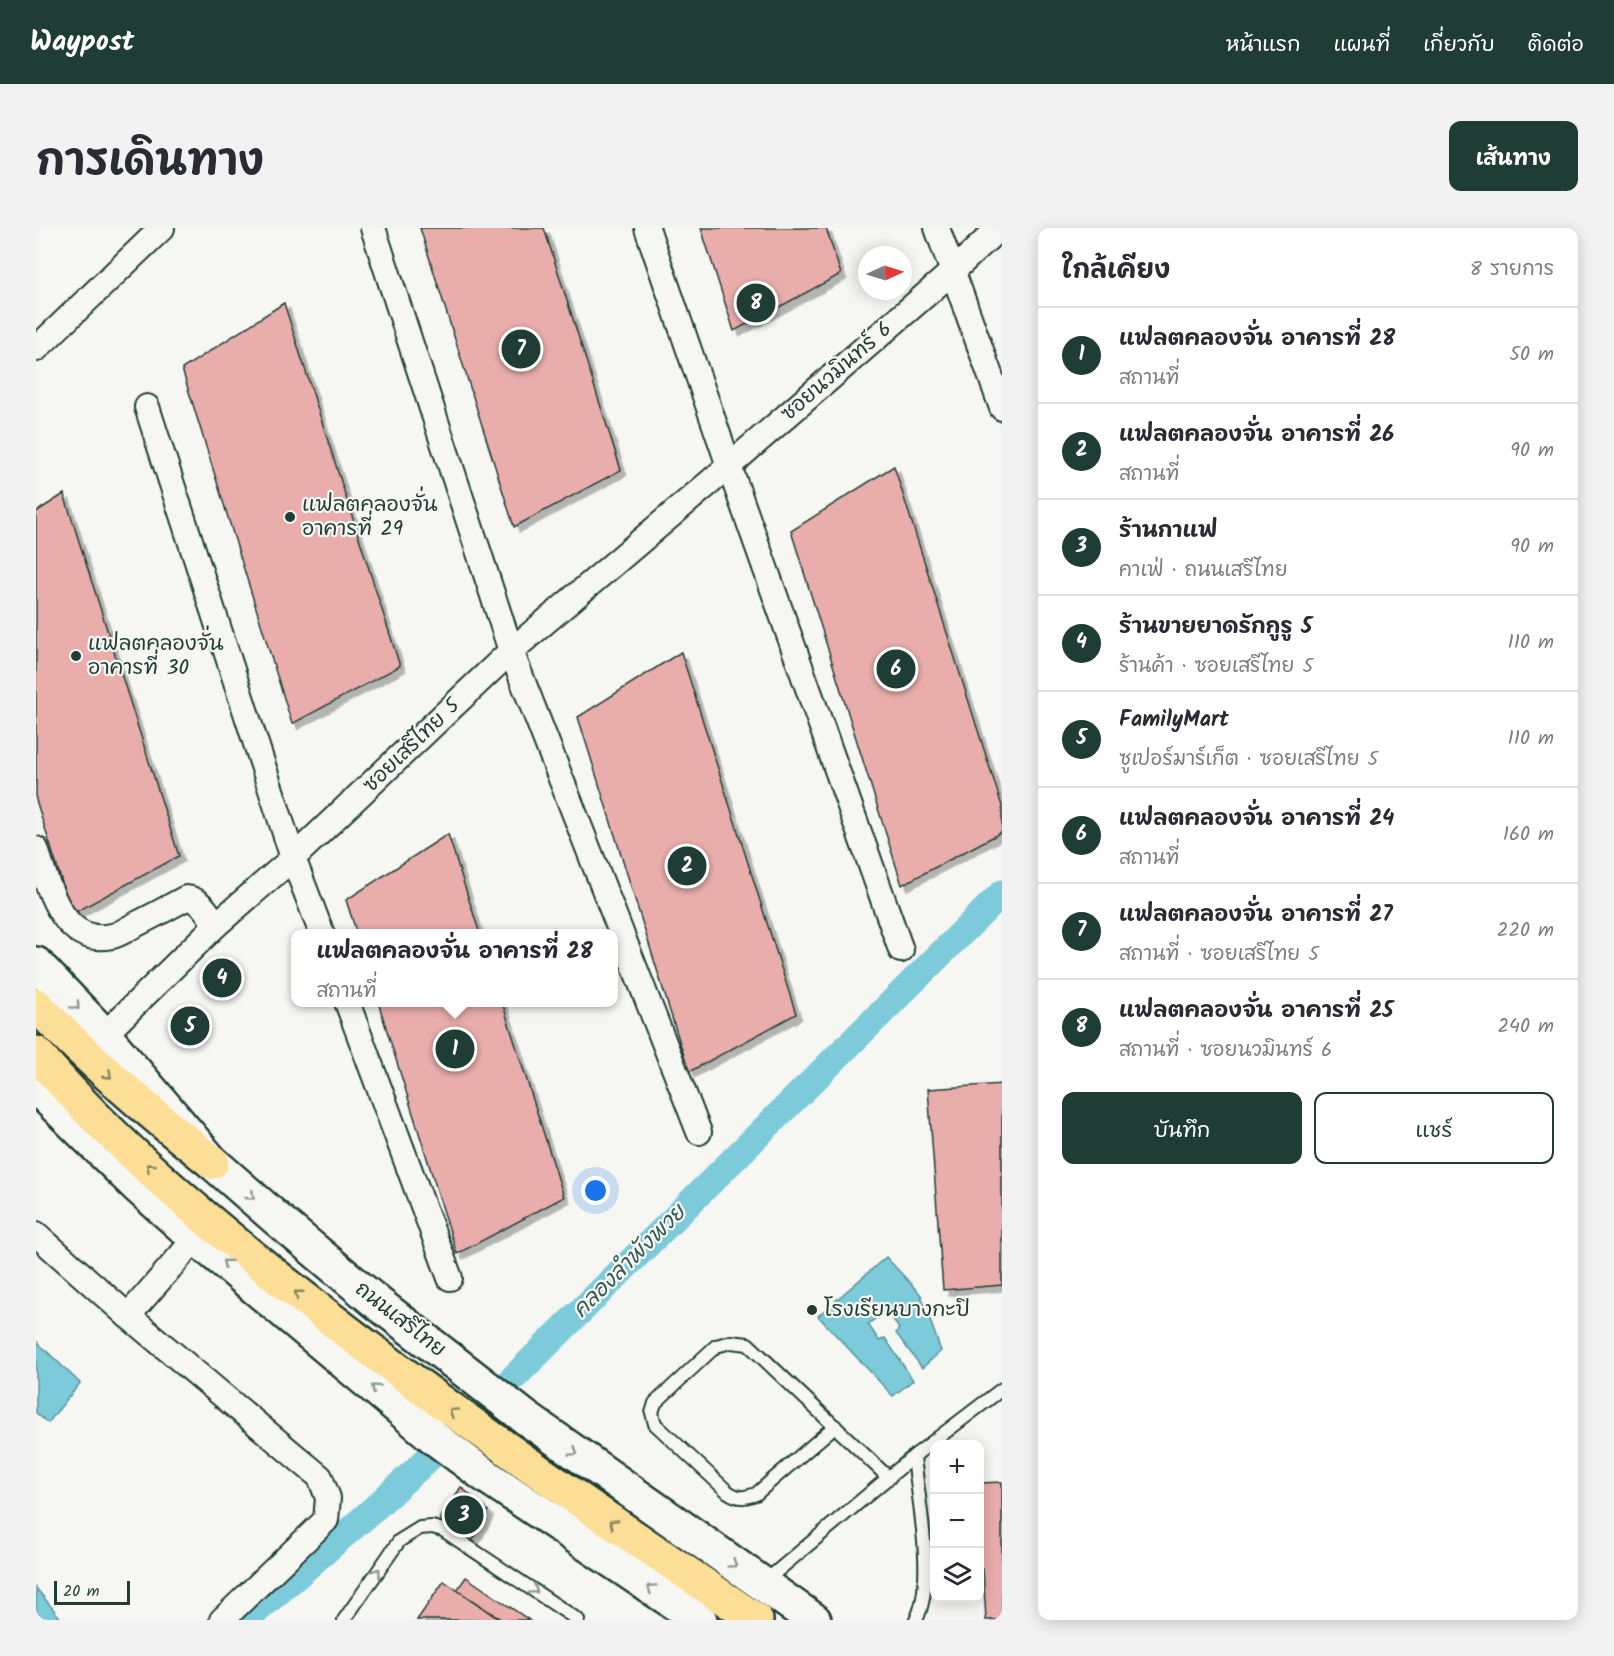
<!DOCTYPE html>
<html lang="th">
<head>
<meta charset="utf-8">
<style>
	:root { --surface:#fff; --page:#f2f2f3; --text:#2b2b33; --muted:#7c7c81; --line:#e1e1e2; --accent:#1f3d34 }
	body { margin:0; font-family:Kalam,"Playpen Sans Thai",sans-serif; background:var(--page); color:var(--text) }
	.controls { position:absolute; right:18px; bottom:18px; display:grid; overflow:hidden; border-radius:12px; box-shadow:0 3px 15px #0003 }
	.controls button { width:54px; height:54px; display:grid; place-items:center; padding:0; border:0; border-bottom:2px solid var(--line); background:var(--surface); color:var(--text); font:30px sans-serif }
	.compass { position:absolute; left:822px; top:18px; width:54px; height:54px; border-radius:50%; background:var(--surface); box-shadow:0 3px 15px #0003; rotate:86deg }
	.scale { position:absolute; left:18px; bottom:15px; width:76px; box-sizing:border-box; padding-left:6px; border:3px solid #1f3d34; border-top:0; font-size:16px; line-height:21px; white-space:nowrap; color:#1f3d34; -webkit-text-stroke:4px #f6f6f2; paint-order:stroke }
	.you { position:absolute; left:560px; top:963px; width:21px; height:21px; margin:-15px; border:4px solid #fff; border-radius:50%; background:#1a73e8; box-shadow:0 0 0 9px #1a73e833 }
	.badge { display:grid; place-items:center; width:39px; height:39px; border-radius:50%; background:var(--accent); color:#fff; font-size:20px; font-weight:700 }
	.pin { position:absolute; translate:-50% -50%; border:3px solid #fff; box-shadow:0 2px 6px #0006 }
	.popup { position:absolute; left:255px; top:701px; width:327px; height:78px; box-sizing:border-box; display:grid; place-content:center; border-radius:12px; background:var(--surface); filter:drop-shadow(0 2px 4px #0005); font-size:20px; white-space:nowrap; color:var(--muted) }
	.popup b { font-size:22px; color:var(--text) }
	.popup::after { content:''; position:absolute; left:50%; top:100%; margin-left:-12px; border:12px solid transparent; border-top-color:var(--surface) }
	.list { margin:0; padding:0; list-style:none }
	h2 { display:flex; justify-content:space-between; align-items:center; height:78px; margin:0; padding:0 24px; font-size:26px }
	h2 small { font-size:20px; font-weight:400; color:var(--muted) }
	.list li { display:grid; grid-template-columns:39px 1fr auto; gap:18px; align-items:center; box-sizing:border-box; height:96px; padding:0 24px; border-top:2px solid var(--line) }
	.list b { display:block; font-size:22px; white-space:nowrap }
	.list p { margin:0; font-size:20px; white-space:nowrap; color:var(--muted) }
	.list em { font-size:20px; font-style:normal; color:var(--muted) }
	.actions { display:flex; gap:12px; padding:18px 24px }
	.actions a { flex:1; padding:14px 0; border:2px solid var(--accent); border-radius:12px; text-align:center; font-size:21px; color:var(--accent) }
	.actions .main { background:var(--accent); color:#fff }
	.icon { flex:none; width:33px; height:33px; fill:none; stroke:currentColor; stroke-width:2; stroke-linecap:round; stroke-linejoin:round }
	.map { position:relative; flex:none; width:966px; height:1392px; overflow:hidden; border-radius:12px }
	header { display:flex; align-items:center; gap:36px; box-sizing:border-box; height:84px; padding:0 30px; background:var(--accent); color:#fff }
	header strong { font-size:28px }
	nav { display:flex; gap:33px; margin-inline-start:auto; font-size:21px }
	.intro { display:flex; align-items:center; justify-content:space-between; box-sizing:border-box; height:144px; padding:0 36px }
	h1 { margin:0; font-size:42px }
	.button { padding:15px 27px; border-radius:12px; background:var(--accent); color:#fff; font-size:21px; font-weight:700 }
	main { display:flex; gap:36px; padding:0 36px }
	aside { flex:1; background:var(--surface); border-radius:12px; box-shadow:0 3px 15px #0003 }
	.map>svg:first-child { display:block }
	.water { fill:#7dcbda; stroke:#579298; stroke-width:1.5 }
	.lines { fill:none; stroke-linecap:round; stroke-linejoin:round }
	.canal { stroke:#7dcbda; stroke-width:27 }
	.building { fill:#e9adab; stroke:#1f3d34; stroke-width:1.5; filter:url(#shadow) }
	.service-casing { stroke:#1f3d34; stroke-width:16 }
	.minor-casing { stroke:#1f3d34; stroke-width:28 }
	.secondary-casing { stroke:#1f3d34; stroke-width:38 }
	.primary-casing { stroke:#1f3d34; stroke-width:38 }
	.service { stroke:#f6f6f2; stroke-width:12 }
	.minor { stroke:#f6f6f2; stroke-width:24 }
	.secondary { stroke:#f6f6f2; stroke-width:33 }
	.primary { stroke:#fdde96; stroke-width:33 }
	.oneway { stroke:#8a9a93 }
	.oneway2 { stroke:#838560 }
	.poi-dot { fill:#1f3d34; stroke:#f6f6f2; stroke-width:2 }
	.labels { text-anchor:middle; dominant-baseline:central; stroke-width:4.5; stroke-linejoin:round; paint-order:stroke }
	.street-label { font-size:21px; fill:#1f3d34; stroke:#f6f6f2 }
	.poi-label { font-size:21px; fill:#1f3d34; stroke:#f6f6f2; text-anchor:start }
	.water-label { font-size:22px; font-style:italic; fill:#325955; stroke:#f6f6f2 }
</style>
</head>
<body>
<header>
<strong>Waypost</strong>
<nav><a>หน้าแรก</a><a>แผนที่</a><a>เกี่ยวกับ</a><a>ติดต่อ</a></nav>
</header>
<div class="intro"><h1>การเดินทาง</h1><a class="button">เส้นทาง</a></div>
<main>
<div class="map">
<svg width="966" height="1392" viewBox="0 0 966 1392">
	<defs>
		<filter id="shadow"><feDropShadow dx="5.5" dy="5.5" stdDeviation="0" flood-color="#0004"/></filter>
	</defs>
	<rect width="100%" height="100%" fill="#f6f6f2"/>
	<filter id="ink" filterUnits="userSpaceOnUse"><feTurbulence type="fractalNoise" baseFrequency=".0167" numOctaves="2"/><feDisplacementMap in="SourceGraphic" scale="12" xChannelSelector="R" yChannelSelector="G"/><feConvolveMatrix kernelMatrix="1 2 1 2 8 2 1 2 1" color-interpolation-filters="sRGB"/></filter>
	<g filter="url(#ink)">
		<g class="water">
			<path d="M 850,1029 L 885,1067 L 905,1123 L 886,1140 L 860,1105 L 863,1101 L 852,1082 L 832,1096 L 843,1113 L 849,1110 L 877,1152 L 857,1168 L 782,1088 Z"/>
			<path d="M 0,1113 L 44,1155 L 12,1195 L 0,1185 Z"/>
			<path d="M 0,1360 L 26,1392 L 0,1392 Z"/>
		</g>
		<g class="lines">
			<path class="canal" d="M 210,1392 L 331,1287 L 447,1180 L 966,665"/>
		</g>
		<g class="building">
			<path d="M 384,0 L 508,0 L 585,242 L 478,299 Z"/>
			<path d="M 665,0 L 790,0 L 805,46 L 698,103 Z"/>
			<path d="M 248,75 L 364,438 L 256,496 L 146,141 Z"/>
			<path d="M 858,238 L 966,578 L 966,604 L 866,657 L 755,303 Z"/>
			<path d="M 28,266 L 143,628 L 36,686 L 0,572 L 0,284 Z"/>
			<path d="M 645,424 L 760,786 L 653,844 L 542,489 Z"/>
			<path d="M 412,606 L 444,706 L 321,706 L 310,672 Z"/>
			<path d="M 342,774 L 466,774 L 528,969 L 421,1026 Z"/>
			<path d="M 966,856 L 966,1057 L 907,1062 L 892,861 Z"/>
			<path d="M 966,1254 L 966,1392 L 950,1392 L 947,1341 L 944,1341 L 944,1302 L 946,1302 L 944,1255 Z"/>
			<path d="M 425,1259 L 452,1283 L 436,1314 L 404,1291 Z"/>
			<path d="M 430,1349 L 493,1392 L 466,1392 L 421,1362 Z"/>
			<path d="M 408,1353 L 464,1392 L 381,1392 Z"/>
		</g>
		<g class="lines">
			<g class="service-casing">
				<g id="service">
					<path d="M 799,1198 L 720,1266 C 708,1270 703,1271 692,1264 L 619,1196 L 616,1185 L 619,1175 L 680,1118 L 695,1114 L 712,1116 L 853,1250"/>
					<path d="M 878,1228 C 882,1272 900,1354 880,1392"/>
					<path d="M 727,1355 L 878,1228 L 966,1161"/>
					<path d="M 308,1392 L 363,1313 L 384,1300 L 396,1299 L 407,1302 L 542,1392"/>
				</g>
			</g>
			<g class="minor-casing">
				<g id="minor">
					<path d="M 337,0 L 475,423 L 663,904"/>
					<path d="M 611,0 L 693,238 L 865,722"/>
					<path d="M 901,0 L 966,180"/>
					<path d="M 0,121 L 126,0"/>
					<path d="M 111,179 L 257,630 L 286,706"/>
					<path d="M 0,621 C 12,657 26,719 76,708 C 83,707 91,701 97,698 C 115,689 132,680 150,670 C 165,671 172,685 180,697"/>
					<path d="M 311,774 L 414,1050"/>
					<path d="M 68,807 L 180,697 L 257,630 L 475,423 L 693,238 L 916,44 L 963,0"/>
					<path d="M 0,1006 L 92,1088 L 284,1249 L 292,1270 L 290,1292 L 186,1392"/>
					<path d="M 92,1088 L 160,1010"/>
				</g>
			</g>
			<g class="secondary-casing">
				<g id="secondary">
					<path d="M 0,736 L 68,807 L 176,934 L 241,991 L 339,1073 L 490,1190 L 778,1392"/>
					<path d="M 0,859 L 101,958 L 160,1010 L 400,1211 L 447,1246 L 664,1392"/>
				</g>
			</g>
			<g class="primary-casing">
				<g id="primary">
					<path d="M 0,777 C 55,834 114,885 176,934"/>
					<path d="M 0,825 C 78,916 171,994 265,1068 C 411,1183 565,1287 720,1392"/>
				</g>
			</g>
			<use href="#service" class="service"/>
			<use href="#minor" class="minor"/>
			<use href="#secondary" class="secondary"/>
			<use href="#primary" class="primary"/>
		</g>
		<defs><path id="oneway-chevron" d="M-2-3.5L2.5 0L-2 3.5" fill="none" stroke-width="1.6" stroke-linecap="round" stroke-linejoin="round" transform="scale(1.5)"/></defs>
		<g class="oneway">
			<use href="#oneway-chevron" transform="translate(40 778) rotate(47)"/>
			<use href="#oneway-chevron" transform="translate(215 968) rotate(41)"/>
			<use href="#oneway-chevron" transform="translate(190 1035) rotate(-140)"/>
			<use href="#oneway-chevron" transform="translate(339 1160) rotate(-140)"/>
			<use href="#oneway-chevron" transform="translate(538 1224) rotate(35)"/>
			<use href="#oneway-chevron" transform="translate(697 1336) rotate(35)"/>
			<use href="#oneway-chevron" transform="translate(341 1344) rotate(-55)"/>
			<use href="#oneway-chevron" transform="translate(615 1360) rotate(-146)"/>
			<use href="#oneway-chevron" transform="translate(498 1362) rotate(34)"/>
		</g>
		<g class="oneway2">
			<use href="#oneway-chevron" transform="translate(72 847) rotate(43)"/>
			<use href="#oneway-chevron" transform="translate(114 939) rotate(-138)"/>
			<use href="#oneway-chevron" transform="translate(262 1066) rotate(-142)"/>
			<use href="#oneway-chevron" transform="translate(417 1184) rotate(-145)"/>
			<use href="#oneway-chevron" transform="translate(577 1295) rotate(-145)"/>
		</g>
	</g>
	<g class="poi-dot">
		<circle cx="254" cy="289" r="6"/>
		<circle cx="40" cy="428" r="6"/>
		<circle cx="776" cy="1082" r="6"/>
	</g>
	<g class="labels">
		<g class="street-label">
			<text transform="translate(801 144) rotate(-41)">ซอยนวมินทร์ 6</text>
			<text transform="translate(376 518) rotate(-44)">ซอยเสรีไทย 5</text>
			<text transform="translate(364 1092) rotate(38)">ถนนเสรีไทย</text>
		</g>
		<g class="poi-label">
			<text x="266" y="277">แฟลตคลองจั่น<tspan x="266" dy="24">อาคารที่ 29</tspan></text>
			<text x="52" y="416">แฟลตคลองจั่น<tspan x="52" dy="24">อาคารที่ 30</tspan></text>
			<text x="788" y="1082">โรงเรียนบางกะปิ</text>
		</g>
		<g class="water-label">
			<text transform="translate(594 1034) rotate(-45)">คลองลำพังพวย</text>
		</g>
	</g>
</svg>
<div class="controls">
<button>+</button>
<button>−</button>
<button><svg class="icon" aria-label="layers" viewBox="0 0 24 24"><path d="M12 4l9 5-9 5-9-5zM3 14l9 5 9-5"/></svg></button>
</div>
<svg class="compass" viewBox="-18 -18 36 36"><path d="M0-13l5 13h-10z" fill="#e53935"/><path d="M0 13l5-13h-10z" fill="#7c7c81"/></svg>
<div class="scale">20 m</div>
<div class="you"></div>
<div class="pin badge" style="left:419px;top:821px">1</div>
<div class="popup"><b>แฟลตคลองจั่น อาคารที่ 28</b>สถานที่</div>
<div class="pin badge" style="left:651px;top:638px">2</div>
<div class="pin badge" style="left:428px;top:1287px">3</div>
<div class="pin badge" style="left:186px;top:750px">4</div>
<div class="pin badge" style="left:154px;top:798px">5</div>
<div class="pin badge" style="left:860px;top:441px">6</div>
<div class="pin badge" style="left:485px;top:121px">7</div>
<div class="pin badge" style="left:720px;top:75px">8</div>
</div>
<aside>
<h2>ใกล้เคียง<small>8 รายการ</small></h2>
<ul class="list">
<li><span class="badge">1</span><div><b>แฟลตคลองจั่น อาคารที่ 28</b><p>สถานที่</p></div><em>50 m</em></li>
<li><span class="badge">2</span><div><b>แฟลตคลองจั่น อาคารที่ 26</b><p>สถานที่</p></div><em>90 m</em></li>
<li><span class="badge">3</span><div><b>ร้านกาแฟ</b><p>คาเฟ่ · ถนนเสรีไทย</p></div><em>90 m</em></li>
<li><span class="badge">4</span><div><b>ร้านขายยาดรักกูรู 5</b><p>ร้านค้า · ซอยเสรีไทย 5</p></div><em>110 m</em></li>
<li><span class="badge">5</span><div><b>FamilyMart</b><p>ซูเปอร์มาร์เก็ต · ซอยเสรีไทย 5</p></div><em>110 m</em></li>
<li><span class="badge">6</span><div><b>แฟลตคลองจั่น อาคารที่ 24</b><p>สถานที่</p></div><em>160 m</em></li>
<li><span class="badge">7</span><div><b>แฟลตคลองจั่น อาคารที่ 27</b><p>สถานที่ · ซอยเสรีไทย 5</p></div><em>220 m</em></li>
<li><span class="badge">8</span><div><b>แฟลตคลองจั่น อาคารที่ 25</b><p>สถานที่ · ซอยนวมินทร์ 6</p></div><em>240 m</em></li>
</ul>
<div class="actions"><a class="main">บันทึก</a><a>แชร์</a></div>
</aside>
</main>
</body>
</html>
